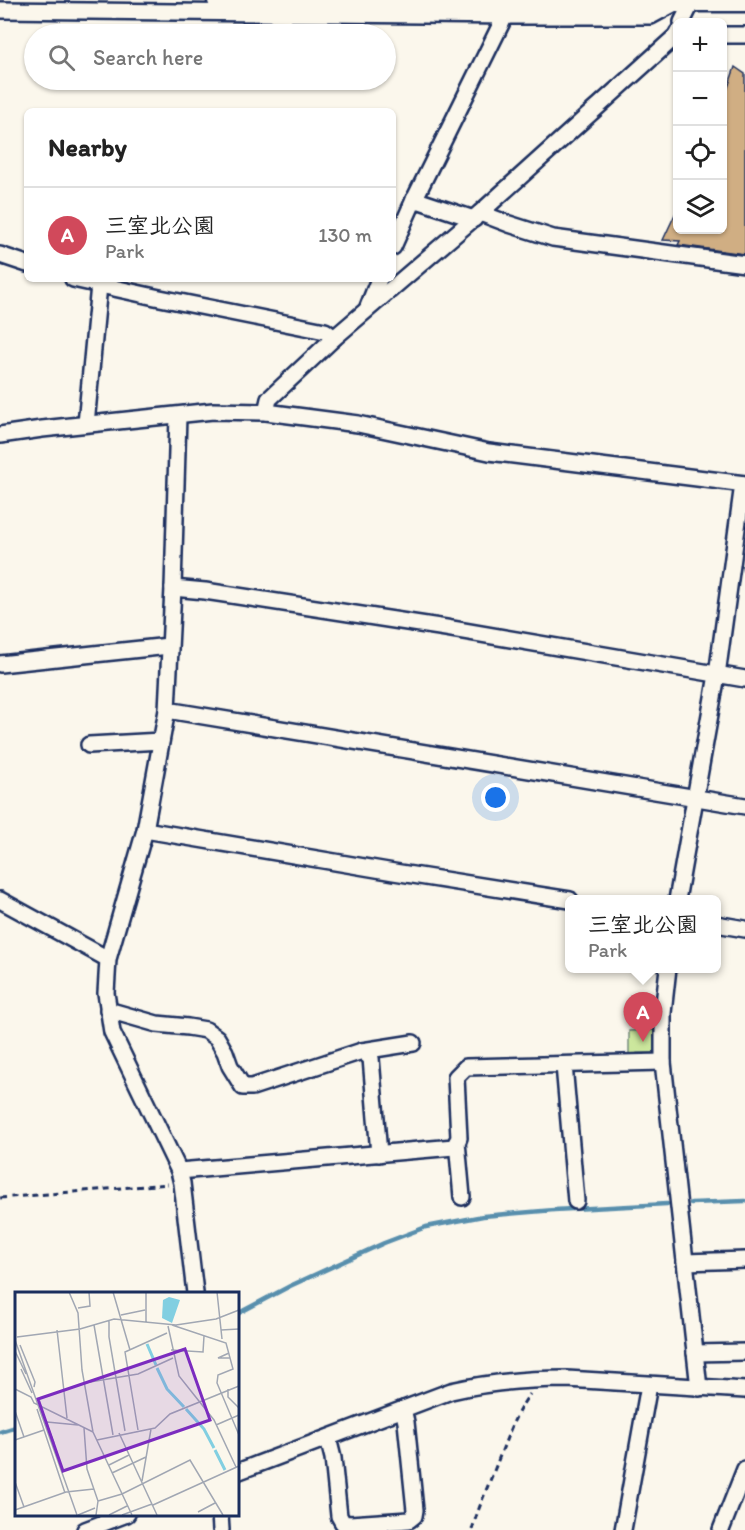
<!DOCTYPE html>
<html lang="en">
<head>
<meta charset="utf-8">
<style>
	:root { --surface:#fff; --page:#f6f6f6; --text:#222; --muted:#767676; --line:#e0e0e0; --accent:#d1495b }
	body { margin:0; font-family:Itim,"Klee One",sans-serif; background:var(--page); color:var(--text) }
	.controls { position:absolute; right:18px; top:18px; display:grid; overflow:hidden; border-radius:9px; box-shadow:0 2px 4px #0004 }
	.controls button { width:54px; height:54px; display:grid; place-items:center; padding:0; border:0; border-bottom:2px solid var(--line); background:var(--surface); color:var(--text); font:30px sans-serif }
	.you { position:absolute; left:496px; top:798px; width:21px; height:21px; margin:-15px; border:4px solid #fff; border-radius:50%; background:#1a73e8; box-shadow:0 0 0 9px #1a73e833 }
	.badge { display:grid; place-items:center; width:39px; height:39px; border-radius:50%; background:var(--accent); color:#fff; font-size:20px; font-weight:700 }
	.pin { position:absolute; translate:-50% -50px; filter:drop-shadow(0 2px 3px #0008) }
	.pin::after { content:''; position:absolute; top:32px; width:21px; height:18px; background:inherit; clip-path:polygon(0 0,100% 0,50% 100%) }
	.popup { position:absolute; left:565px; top:895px; width:156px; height:78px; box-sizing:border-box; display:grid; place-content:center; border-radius:9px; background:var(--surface); filter:drop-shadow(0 2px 4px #0005); font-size:20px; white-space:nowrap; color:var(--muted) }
	.popup b { font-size:22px; color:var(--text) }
	.popup::after { content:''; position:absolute; left:50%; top:100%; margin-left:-12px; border:12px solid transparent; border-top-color:var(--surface) }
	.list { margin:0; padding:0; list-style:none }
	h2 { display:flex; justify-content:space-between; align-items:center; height:78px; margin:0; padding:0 24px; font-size:26px }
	h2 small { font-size:20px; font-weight:400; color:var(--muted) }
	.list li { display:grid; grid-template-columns:39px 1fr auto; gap:18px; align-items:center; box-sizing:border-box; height:96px; padding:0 24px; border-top:2px solid var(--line) }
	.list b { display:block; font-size:22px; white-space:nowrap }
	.list p { margin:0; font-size:20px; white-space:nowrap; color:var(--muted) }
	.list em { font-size:20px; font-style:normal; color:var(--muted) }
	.icon { flex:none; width:33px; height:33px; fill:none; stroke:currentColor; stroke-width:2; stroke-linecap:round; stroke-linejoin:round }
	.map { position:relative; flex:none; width:745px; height:1530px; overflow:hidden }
	.search { position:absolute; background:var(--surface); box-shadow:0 2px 4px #0004; left:24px; top:24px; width:372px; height:66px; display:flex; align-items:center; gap:15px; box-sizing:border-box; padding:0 21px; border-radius:33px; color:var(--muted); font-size:22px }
	.panel { position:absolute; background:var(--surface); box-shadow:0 2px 4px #0004; left:24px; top:108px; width:372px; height:174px; border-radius:9px }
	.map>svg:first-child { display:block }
	.green { fill:#cce79d; stroke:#748b7e; stroke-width:1.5 }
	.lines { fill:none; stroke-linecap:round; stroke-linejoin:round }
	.stream { stroke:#598fad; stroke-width:4.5 }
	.building { fill:#d0ae83; stroke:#1b2f5e; stroke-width:1.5 }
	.minor-casing { stroke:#1b2f5e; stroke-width:20 }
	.highway-casing { stroke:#1b2f5e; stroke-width:27 }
	.path { stroke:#1b2f5e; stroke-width:3; stroke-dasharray:6 4.5; stroke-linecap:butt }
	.minor { stroke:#fbf7ec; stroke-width:15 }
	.highway { stroke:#fbf7ec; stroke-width:22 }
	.inset-river { fill:none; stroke:#82cfe1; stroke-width:3 }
	.inset-road { fill:none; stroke:#a1a7b3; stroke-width:1.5 }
	.view { fill:#7b2cbf; fill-opacity:0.15; stroke:#7b2cbf; stroke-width:3 }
	.inset-edge { fill:none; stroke:#1b2f5e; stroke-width:3 }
</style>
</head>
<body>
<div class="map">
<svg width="745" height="1530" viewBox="0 0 745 1530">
	<rect width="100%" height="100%" fill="#fbf7ec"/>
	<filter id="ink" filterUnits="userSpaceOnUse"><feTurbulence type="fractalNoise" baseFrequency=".0167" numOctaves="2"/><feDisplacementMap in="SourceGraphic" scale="12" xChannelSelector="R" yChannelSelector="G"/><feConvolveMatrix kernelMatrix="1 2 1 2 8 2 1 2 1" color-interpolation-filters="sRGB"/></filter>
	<g filter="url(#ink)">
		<path class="green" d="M 658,1030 L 657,1053 L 637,1053 L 636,1060 L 629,1060 L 629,1031 Z"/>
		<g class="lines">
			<g class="stream">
				<path d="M 691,1203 L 745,1201"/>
				<path d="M 237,1314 L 290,1286 L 384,1243 L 426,1227 L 483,1216 L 554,1210 L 667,1204"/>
				<path d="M 0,1432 L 16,1427"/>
			</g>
		</g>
		<path class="building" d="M 735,67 L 745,74 L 745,254 L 678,245 L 680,241 L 663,240 L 678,208 L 678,230 L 723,230 L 723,102 Z"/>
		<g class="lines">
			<g class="minor-casing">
				<g id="minor">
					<path d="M 0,10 L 509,16 L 651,16 L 677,2"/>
					<path d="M 682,22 L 693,0"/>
					<path d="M 722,35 L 745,35"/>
					<path d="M 414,199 L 474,219"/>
					<path d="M 480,213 L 509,224 L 553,238 L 745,264"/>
					<path d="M 393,247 L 413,202 L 505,16"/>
					<path d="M 0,255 L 27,264"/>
					<path d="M 73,279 L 155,297 L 325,331 L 334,338"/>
					<path d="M 368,307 L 379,279"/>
					<path d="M 266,412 L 269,399 L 334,338 L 480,213 L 676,36 L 678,32"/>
					<path d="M 178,416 L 173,588 L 167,710 L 145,830 L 108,959 L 106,993 L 112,1032 L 179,1171 L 182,1183 L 195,1293"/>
					<path d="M 86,424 L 99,285"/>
					<path d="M 0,435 L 42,429 L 213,411 L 266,412 L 358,424 L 489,452 L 745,484"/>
					<path d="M 173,588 L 205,591 L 446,628 L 745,679"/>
					<path d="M 0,664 L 169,646"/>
					<path d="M 167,710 L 745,806"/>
					<path d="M 89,745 L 161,741"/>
					<path d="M 145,830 L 394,872 L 570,900"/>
					<path d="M 0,900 L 108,959"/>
					<path d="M 677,900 L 717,675 L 743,484"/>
					<path d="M 716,924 L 745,929"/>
					<path d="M 668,968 L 663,1013 L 663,1062 L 699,1388"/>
					<path d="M 108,1010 L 157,1024 L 188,1027 L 206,1030 L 217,1038 L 225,1052 L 230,1066 L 243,1087 L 252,1087 L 362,1051 L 371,1058 L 379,1154"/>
					<path d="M 362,1051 L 413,1043"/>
					<path d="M 564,1065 L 576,1201"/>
					<path d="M 457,1142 L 462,1197"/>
					<path d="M 179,1171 L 454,1147 L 459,1138 L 456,1077 L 466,1067 L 663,1062"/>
					<path d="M 685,1262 L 745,1260"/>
					<path d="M 695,1353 L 745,1352"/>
					<path d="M 328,1438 L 333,1458 L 339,1516 L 343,1523 L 350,1524 L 409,1520 L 414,1516 L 415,1510 L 406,1422 L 403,1409"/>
					<path d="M 237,1472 L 451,1391 C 489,1382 528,1379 567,1379 L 745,1390"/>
					<path d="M 220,1514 L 221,1530"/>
					<path d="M 85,1530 L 127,1514"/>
					<path d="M 623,1530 L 649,1385"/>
					<path d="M 721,1530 L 745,1469"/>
				</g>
			</g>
			<g class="highway-casing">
				<path id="highway" d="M 219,0 L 745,0"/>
			</g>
			<g class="path">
				<path d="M 0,1198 L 168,1184"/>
				<path d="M 472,1530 C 479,1505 490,1482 499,1458 C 508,1436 515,1413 530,1394"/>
			</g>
			<use href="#minor" class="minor"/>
			<use href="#highway" class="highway"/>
		</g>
	</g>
	<g transform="translate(15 1292)">
		<rect width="224" height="224" fill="#fbf7ec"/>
		<path d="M 154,5 L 165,8 L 157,31 L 147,26 L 148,8 Z" fill="#82cfe1"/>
		<path class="inset-river" d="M 132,52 L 141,73M 142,76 L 152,97 L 169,115M 171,117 L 189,137 L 199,156M 200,158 L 210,178"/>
		<path class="inset-road" d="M 54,0 L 63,21 L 67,78 L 78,140 L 117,223M 98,0 L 115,58M 202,0 L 207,47M 63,16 L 75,14 L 74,0M 106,23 L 130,18M 94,28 L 94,45 L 110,139M 131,30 L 131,0M 79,33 L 98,143M 157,33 L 211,51 L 218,77 L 203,83 L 202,91 L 224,143M 153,34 L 164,84 L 199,128 L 221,175M 42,38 L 52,126M 206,38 L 224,37M 2,45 L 65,37 L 99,27 L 161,33 L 201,27 L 224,18M 0,48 L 62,223M 5,53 L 20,90 L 19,95M 156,58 L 188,60 L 189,44M 0,59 L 11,82M 214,61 L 203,66 L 215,66M 6,77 L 17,101M 69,91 L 123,82 L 158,66M 0,97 L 16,105 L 19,111 L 78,140M 213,97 L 213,105 L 224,116M 25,114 L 39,151M 22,117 L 50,201M 0,119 L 9,145M 32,130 L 63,133M 201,133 L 224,123M 69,136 L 72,177 L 83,209 L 81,223M 123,138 L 110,60 L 152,41M 104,141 L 142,223M 0,148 L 29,138M 82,148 L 140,136 L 155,122 L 224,94M 94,173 L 114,163M 97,181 L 131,165M 127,189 L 136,137M 0,190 L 9,215M 83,209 L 107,202 L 175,168 L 208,223M 138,213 L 224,174M 0,218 L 51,200 L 79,197M 183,220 L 200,211M 63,223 L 80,216M 94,223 L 112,214M 107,223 L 137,212"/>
		<path class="view" d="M 170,57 L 195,128 L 48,179 L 23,107 Z"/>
		<rect width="224" height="224" class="inset-edge"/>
	</g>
</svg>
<div class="controls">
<button>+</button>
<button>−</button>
<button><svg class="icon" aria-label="locate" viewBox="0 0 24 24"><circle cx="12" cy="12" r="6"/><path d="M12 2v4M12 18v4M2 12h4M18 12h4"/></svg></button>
<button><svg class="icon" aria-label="layers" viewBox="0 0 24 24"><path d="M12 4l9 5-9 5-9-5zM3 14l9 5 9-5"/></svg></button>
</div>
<div class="you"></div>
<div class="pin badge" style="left:643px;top:1042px">A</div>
<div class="popup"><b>三室北公園</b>Park</div>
<div class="search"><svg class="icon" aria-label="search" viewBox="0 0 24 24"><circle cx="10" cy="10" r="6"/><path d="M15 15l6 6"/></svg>Search here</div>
<section class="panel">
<h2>Nearby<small></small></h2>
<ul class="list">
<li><span class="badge">A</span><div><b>三室北公園</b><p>Park</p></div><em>130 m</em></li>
</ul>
</section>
</div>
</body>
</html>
